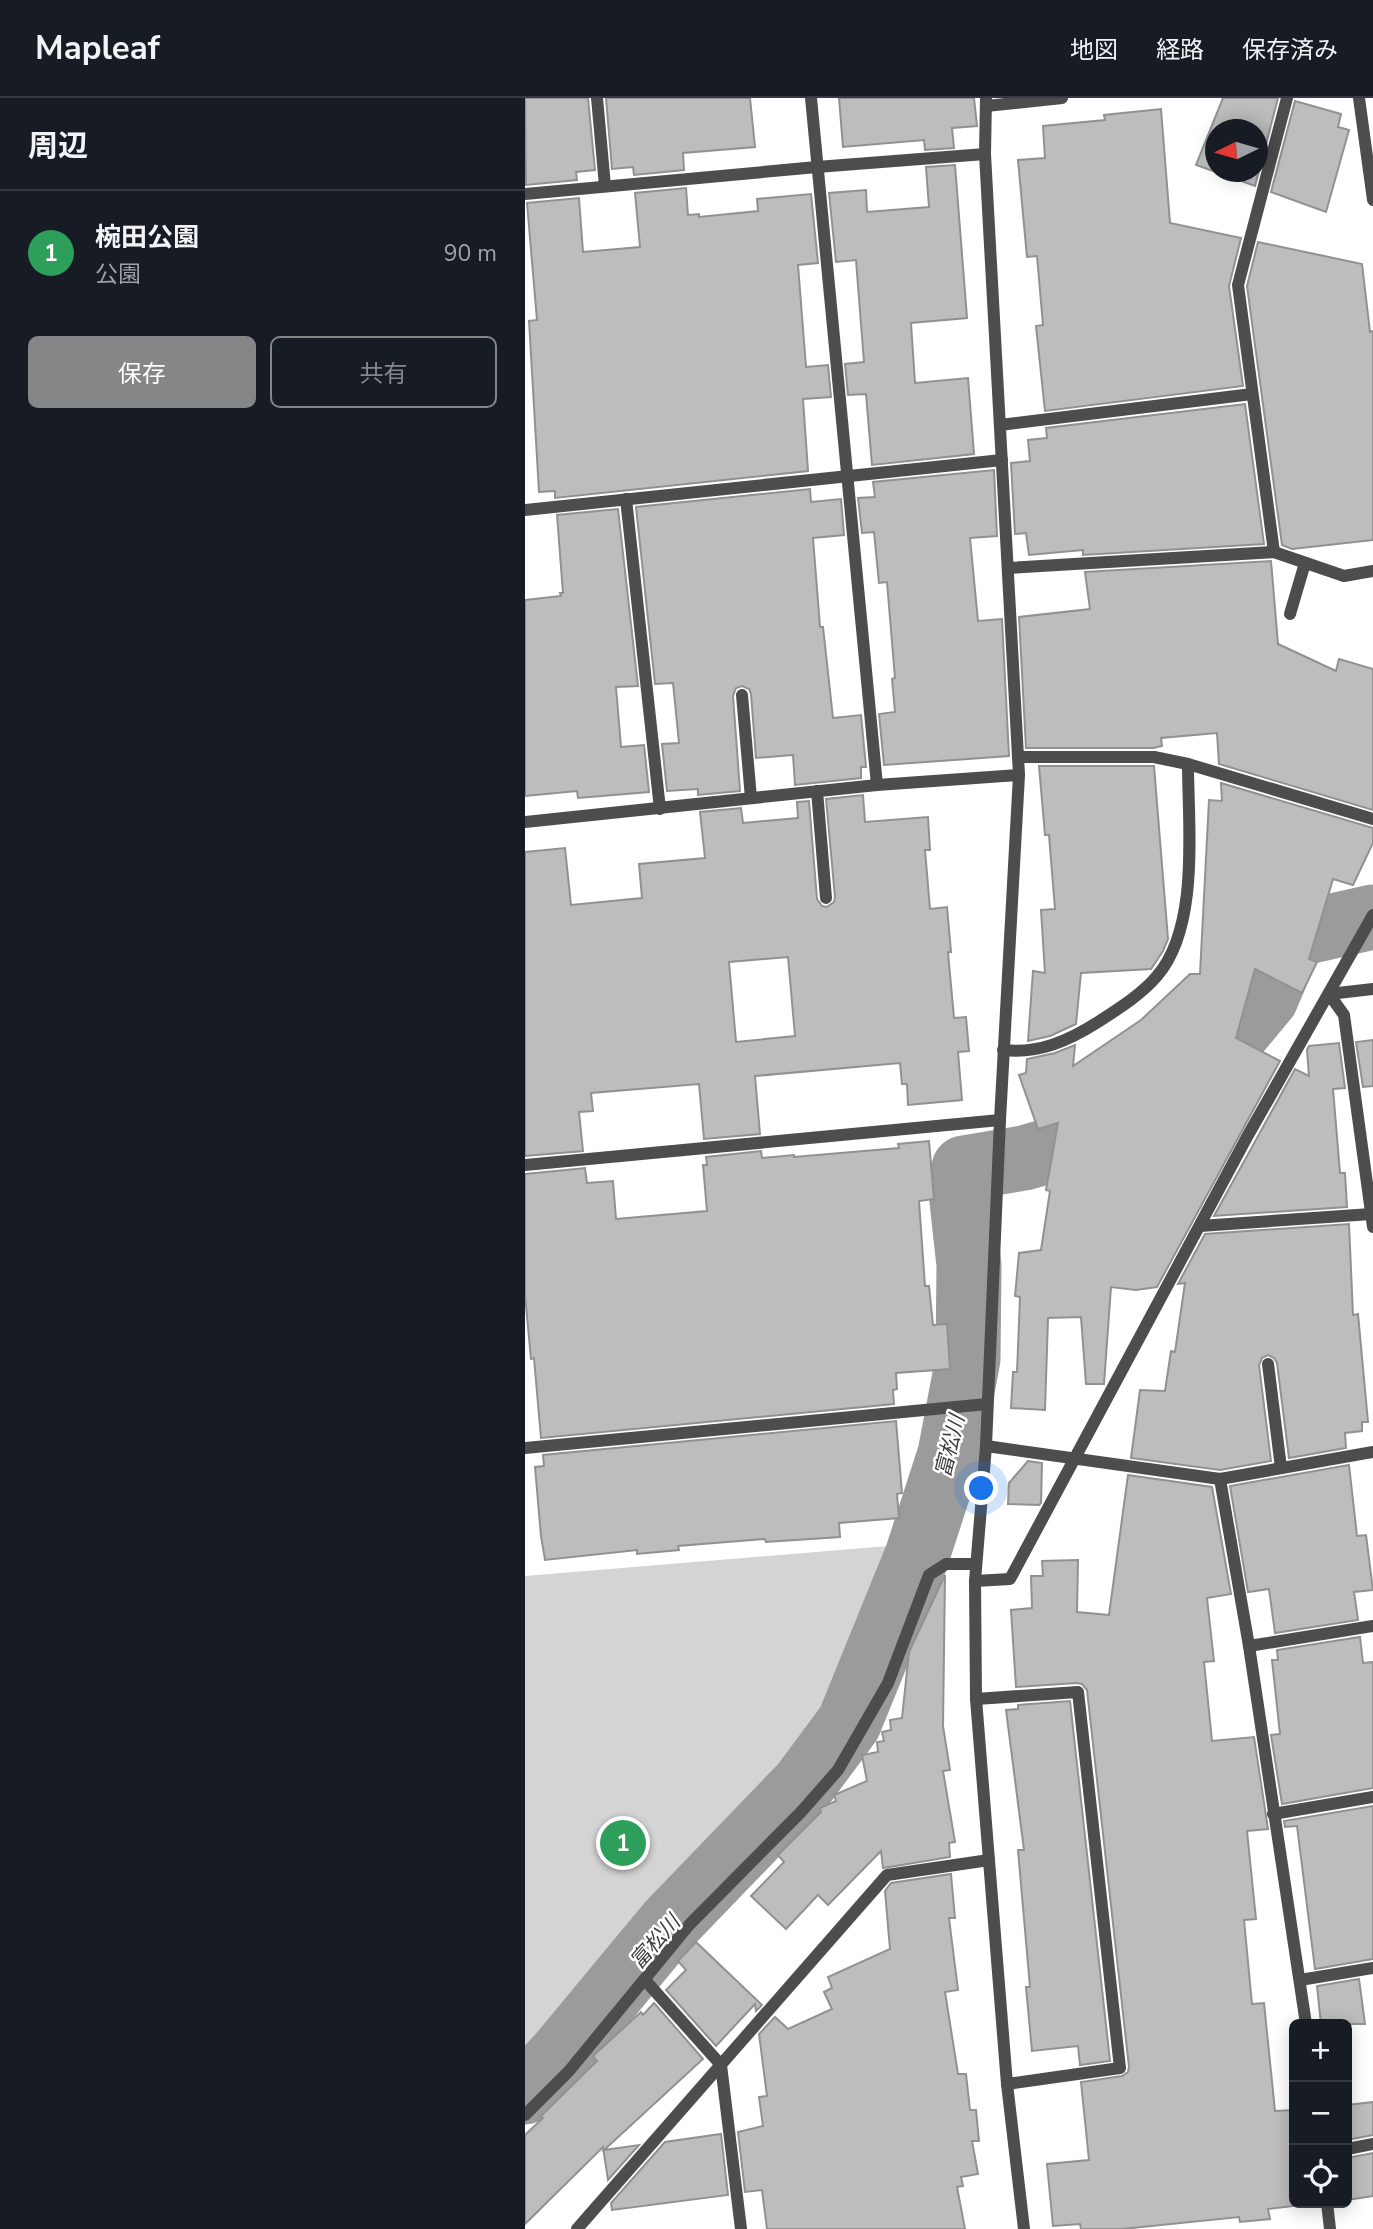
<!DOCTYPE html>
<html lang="ja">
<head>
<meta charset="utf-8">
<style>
	:root { --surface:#171b24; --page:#20242c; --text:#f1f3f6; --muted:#9ea1a6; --line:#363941; --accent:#858687 }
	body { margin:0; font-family:"Nunito Sans","Noto Sans JP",sans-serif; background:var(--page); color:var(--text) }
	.controls { position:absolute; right:21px; bottom:21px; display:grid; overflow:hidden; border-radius:10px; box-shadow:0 4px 18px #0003 }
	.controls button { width:63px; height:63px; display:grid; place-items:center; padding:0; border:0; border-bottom:2px solid var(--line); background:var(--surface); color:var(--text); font:35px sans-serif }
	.compass { position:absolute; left:680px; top:21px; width:63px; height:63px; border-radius:50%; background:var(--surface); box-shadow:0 4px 18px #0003; rotate:265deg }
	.you { position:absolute; left:457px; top:1391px; width:24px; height:24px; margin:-18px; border:5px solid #fff; border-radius:50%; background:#1a73e8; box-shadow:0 0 0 10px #1a73e833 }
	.badge { display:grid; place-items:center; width:46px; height:46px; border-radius:50%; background:var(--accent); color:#fff; font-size:23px; font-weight:700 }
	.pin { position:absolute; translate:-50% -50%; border:4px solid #fff; box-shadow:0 2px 7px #0006 }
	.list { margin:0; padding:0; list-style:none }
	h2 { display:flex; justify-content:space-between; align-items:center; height:91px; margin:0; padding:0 28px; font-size:30px }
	h2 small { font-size:23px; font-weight:400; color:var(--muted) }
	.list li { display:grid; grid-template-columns:46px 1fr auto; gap:21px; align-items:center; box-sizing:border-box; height:126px; padding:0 28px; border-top:2px solid var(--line) }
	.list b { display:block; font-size:26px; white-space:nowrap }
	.list p { margin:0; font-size:23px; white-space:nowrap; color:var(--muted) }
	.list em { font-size:23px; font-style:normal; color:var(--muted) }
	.actions { display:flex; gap:14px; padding:21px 28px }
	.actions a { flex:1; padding:16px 0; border:2px solid var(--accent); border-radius:10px; text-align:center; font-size:24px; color:var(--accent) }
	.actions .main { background:var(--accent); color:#fff }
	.icon { flex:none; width:38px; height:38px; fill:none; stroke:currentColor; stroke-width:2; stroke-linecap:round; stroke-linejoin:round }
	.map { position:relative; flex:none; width:848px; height:2131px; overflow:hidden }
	header { display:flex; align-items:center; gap:42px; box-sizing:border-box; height:98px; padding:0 35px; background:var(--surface); border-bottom:2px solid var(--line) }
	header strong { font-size:33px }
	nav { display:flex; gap:38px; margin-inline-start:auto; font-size:24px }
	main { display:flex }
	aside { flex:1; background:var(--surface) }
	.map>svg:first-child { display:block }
	.green { fill:#d4d4d4 }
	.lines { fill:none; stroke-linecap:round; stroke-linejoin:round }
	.river { stroke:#9b9b9b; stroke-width:65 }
	.building { fill:#bdbdbd; stroke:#919191; stroke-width:2; fill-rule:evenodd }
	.minor { stroke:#4d4d4d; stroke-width:12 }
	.labels { text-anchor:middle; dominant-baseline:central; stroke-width:5; stroke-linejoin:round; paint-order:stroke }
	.water-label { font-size:21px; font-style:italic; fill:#3c3c3c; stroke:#fff }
</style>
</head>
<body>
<header>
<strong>Mapleaf</strong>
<nav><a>地図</a><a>経路</a><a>保存済み</a></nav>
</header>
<main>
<aside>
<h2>周辺<small></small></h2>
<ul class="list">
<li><span class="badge" style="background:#2e9e5b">1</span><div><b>椀田公園</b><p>公園</p></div><em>90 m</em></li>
</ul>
<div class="actions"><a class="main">保存</a><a>共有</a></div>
</aside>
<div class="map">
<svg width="848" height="2131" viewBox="0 0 848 2131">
	<rect width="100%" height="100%" fill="#fff"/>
	<path class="green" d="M 375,1447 L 288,1643 L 0,1965 L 0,1478 Z"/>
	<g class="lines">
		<path class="river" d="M 0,1994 L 33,1960 L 145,1825 L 278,1687 L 324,1625 L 392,1458 L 425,1356 L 443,1261 L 444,1167 L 435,1085 L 439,1070 L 499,1060 L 548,1046 L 594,1027 L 633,1001 L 706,942 L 741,900 L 763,848 L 777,835 L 848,819"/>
	</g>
	<g class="building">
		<path d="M 0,0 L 63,0 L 70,72 L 51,74 L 52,82 L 1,87 Z"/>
		<path d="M 81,0 L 225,0 L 230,49 L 158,55 L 159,72 L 109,77 L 108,69 L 87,71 Z"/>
		<path d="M 314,0 L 449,0 L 452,28 L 427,30 L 429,50 L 400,52 L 399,42 L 318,49 Z"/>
		<path d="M 698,0 L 753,0 L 730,88 L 671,67 ZM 690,32 L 732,32 L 732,74 L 690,74 Z"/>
		<path d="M 770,3 L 816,16 L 813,29 L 824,32 L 801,114 L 746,94 Z"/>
		<path d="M 636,11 L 645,125 L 716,140 L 704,188 L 718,288 L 520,313 L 511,228 L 518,227 L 512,158 L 502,159 L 493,62 L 520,60 L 518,28 L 580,22 L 579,17 Z"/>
		<path d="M 430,67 L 442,220 L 386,225 L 390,285 L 443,280 L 449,356 L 347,367 L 341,296 L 323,297 L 320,266 L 339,264 L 331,162 L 311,164 L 304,95 L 341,92 L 342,114 L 404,109 L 401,69 Z"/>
		<path d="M 161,90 L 163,117 L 174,116 L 174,119 L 233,113 L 232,101 L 286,96 L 293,165 L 273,167 L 281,269 L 303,267 L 306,299 L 278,301 L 283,373 L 30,400 L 30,393 L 14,394 L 4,223 L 12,222 L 2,105 L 54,100 L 58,154 L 115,149 L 110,95 Z"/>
		<path d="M 733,144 L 837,166 L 845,234 L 848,233 L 848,442 L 767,451 L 757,447 L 722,188 Z"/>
		<path d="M 720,306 L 739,446 L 558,457 L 558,452 L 504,457 L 501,435 L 490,436 L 486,365 L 505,363 L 503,342 L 522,340 L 521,330 Z"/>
		<path d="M 469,372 L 472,438 L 445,440 L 453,523 L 477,521 L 484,658 L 359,667 L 354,616 L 370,614 L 367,581 L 370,580 L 362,484 L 354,485 L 349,434 L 337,435 L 333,400 L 350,399 L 348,384 Z"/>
		<path d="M 285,391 L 286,404 L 316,401 L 319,437 L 288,440 L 295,529 L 298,529 L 308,620 L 336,617 L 341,669 L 336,669 L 336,680 L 270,687 L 268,657 L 231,660 L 226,596 L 224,591 L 217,588 L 211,590 L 208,598 L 215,693 L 173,697 L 173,691 L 142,693 L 137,646 L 154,645 L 148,585 L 130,586 L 111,409 Z"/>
		<path d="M 93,411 L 113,588 L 91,589 L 96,649 L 119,647 L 124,694 L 53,700 L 52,693 L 0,698 L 0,502 L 36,498 L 35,495 L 38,495 L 32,417 Z"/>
		<path d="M 746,463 L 753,546 L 811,573 L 814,561 L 848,571 L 848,712 L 694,666 L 692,635 L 636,640 L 637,648 L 628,650 L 501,650 L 494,519 L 565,511 L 560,474 Z"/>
		<path d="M 514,668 L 629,668 L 643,841 L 638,853 L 626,871 L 556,875 L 551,926 L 525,938 L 503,943 L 508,873 L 520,875 L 516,812 L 530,811 L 524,737 L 520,737 Z"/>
		<path d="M 696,685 L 848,730 L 848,745 L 828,787 L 808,781 L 784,861 L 792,864 L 777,895 L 730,871 L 711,940 L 755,963 L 632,1189 L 611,1192 L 586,1189 L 579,1286 L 561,1286 L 556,1219 L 523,1220 L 520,1312 L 486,1310 L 488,1274 L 492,1274 L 495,1199 L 490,1198 L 494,1155 L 516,1152 L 525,1093 L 521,1092 L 533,1025 L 513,1031 L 494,977 L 501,975 L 502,961 L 530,955 L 550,947 L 548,968 L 616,922 L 665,876 L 675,876 L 684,702 L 697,703 Z"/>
		<path d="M 338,697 L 340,724 L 403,719 L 405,752 L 400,752 L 405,811 L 422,809 L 426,854 L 423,854 L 429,920 L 441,919 L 444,953 L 433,954 L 437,1002 L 383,1007 L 382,986 L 377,986 L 375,965 L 230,978 L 235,1036 L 179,1041 L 174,986 L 66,995 L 68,1013 L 54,1014 L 58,1053 L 0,1058 L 0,754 L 40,750 L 46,807 L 117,800 L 114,766 L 180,760 L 175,714 L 216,710 L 218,725 L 273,720 L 272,704 L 284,703 L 292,801 L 297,808 L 302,809 L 309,804 L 310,799 L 301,701 ZM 263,859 L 270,938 L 211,944 L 204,864 Z"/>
		<path d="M 848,942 L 848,988 L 838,989 L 831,944 Z"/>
		<path d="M 814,945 L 820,990 L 808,991 L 815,1075 L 820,1075 L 822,1109 L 689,1118 L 770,971 L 784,978 L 782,952 L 784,948 Z"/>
		<path d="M 404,1043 L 409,1101 L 394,1103 L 400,1188 L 404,1188 L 408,1227 L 422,1226 L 425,1271 L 371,1275 L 372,1291 L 368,1292 L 369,1306 L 16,1340 L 9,1260 L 6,1261 L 0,1197 L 0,1076 L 60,1070 L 62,1085 L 88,1083 L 91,1121 L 182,1113 L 178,1067 L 182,1067 L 181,1059 L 236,1053 L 237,1060 L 269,1057 L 269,1059 L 374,1050 L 373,1046 Z"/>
		<path d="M 824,1126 L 828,1217 L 833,1216 L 843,1324 L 837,1324 L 837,1333 L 820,1335 L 821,1350 L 764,1360 L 752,1265 L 749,1260 L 743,1257 L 737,1260 L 734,1267 L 746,1363 L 695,1372 L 606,1360 L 615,1292 L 640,1293 L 646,1253 L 650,1254 L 660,1185 L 653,1186 L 680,1136 Z"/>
		<path d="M 371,1323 L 377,1395 L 372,1396 L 374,1420 L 314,1425 L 315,1439 L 241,1444 L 240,1441 L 153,1448 L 154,1452 L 112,1456 L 112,1452 L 20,1462 L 16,1438 L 10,1369 L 19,1368 L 18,1357 Z"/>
		<path d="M 503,1363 L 517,1365 L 516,1405 L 514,1407 L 483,1406 L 484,1385 Z"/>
		<path d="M 824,1367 L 832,1438 L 841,1437 L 848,1492 L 829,1494 L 833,1522 L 750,1535 L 744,1491 L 723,1494 L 705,1388 Z"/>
		<path d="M 603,1377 L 687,1389 L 706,1496 L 682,1500 L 689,1563 L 679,1564 L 687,1643 L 729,1639 L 743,1731 L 722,1733 L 731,1821 L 719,1822 L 727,1906 L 739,1905 L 750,2013 L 769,2012 L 769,2105 L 793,2105 L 743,2111 L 745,2121 L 715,2124 L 714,2119 L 597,2131 L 556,2131 L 555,2126 L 528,2128 L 522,2066 L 564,2062 L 556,1984 L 597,1978 L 603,1974 L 604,1969 L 562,1592 L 557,1586 L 552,1585 L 491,1589 L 486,1512 L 507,1510 L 506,1478 L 518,1478 L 517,1463 L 553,1462 L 552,1514 L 584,1517 Z"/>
		<path d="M 420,1477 L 418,1628 L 425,1672 L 418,1673 L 430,1744 L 424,1745 L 425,1759 L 358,1770 L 356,1753 L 303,1807 L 293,1797 L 261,1831 L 226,1798 L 259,1764 L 253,1757 L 296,1714 L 295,1710 L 311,1703 L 309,1697 L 342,1683 L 337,1657 L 353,1654 L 352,1644 L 359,1643 L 357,1634 L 366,1632 L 365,1622 L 377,1620 L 384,1554 Z"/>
		<path d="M 835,1539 L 838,1565 L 848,1564 L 848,1690 L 757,1706 L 746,1637 L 755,1636 L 747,1562 L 753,1562 L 752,1552 Z"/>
		<path d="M 545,1603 L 585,1963 L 555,1967 L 553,1948 L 507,1953 L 501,1889 L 505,1889 L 493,1752 L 499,1752 L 481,1612 L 493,1611 L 493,1607 Z"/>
		<path d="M 848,1708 L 848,1861 L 790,1871 L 772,1728 L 760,1729 L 759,1723 Z"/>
		<path d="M 426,1776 L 430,1820 L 424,1820 L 433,1892 L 420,1894 L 433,1976 L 441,1976 L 445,2012 L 451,2012 L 454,2043 L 447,2043 L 453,2076 L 436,2079 L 438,2088 L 432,2089 L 440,2131 L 242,2131 L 237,2092 L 220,2094 L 213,2034 L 238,2028 L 234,1999 L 242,1998 L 234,1936 L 250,1919 L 263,1931 L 307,1911 L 299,1894 L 307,1890 L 303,1879 L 365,1851 L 360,1793 L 366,1785 Z"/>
		<path d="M 171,1844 L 237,1907 L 231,1913 L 230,1906 L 191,1948 L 141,1892 L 161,1872 L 153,1863 Z"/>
		<path d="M 834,1881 L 840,1926 L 796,1926 L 792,1888 Z"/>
		<path d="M 129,1905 L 178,1961 L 79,2052 L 114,2047 L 83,2082 L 78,2049 L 0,2126 L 0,2037 L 18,2020 L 16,2018 L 72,1963 L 68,1958 L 116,1914 L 118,1917 Z"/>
		<path d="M 848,2004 L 848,2037 L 822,2042 L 822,2007 Z"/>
		<path d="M 196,2036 L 203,2097 L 87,2112 L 86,2105 L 140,2044 Z"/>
		<path d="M 848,2055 L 848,2098 L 822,2102 L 822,2060 Z"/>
	</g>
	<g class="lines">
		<g class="minor">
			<path d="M 72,0 L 80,88"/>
			<path d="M 286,0 L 352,687"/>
			<path d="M 461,0 L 460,56 L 494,677 L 475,1022 L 461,1348 L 450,1483 L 451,1601 L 482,1986 L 499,2131"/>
			<path d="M 834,0 L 848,102"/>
			<path d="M 461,8 L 537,0"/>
			<path d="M 0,96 L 292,69 L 460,56"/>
			<path d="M 475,327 L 727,296"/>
			<path d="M 101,401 L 135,711"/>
			<path d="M 0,412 L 477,362"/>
			<path d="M 749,454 L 713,187 L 762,0"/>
			<path d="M 483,470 L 749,454 L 819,478 L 848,473"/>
			<path d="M 765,516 L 780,465"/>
			<path d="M 217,597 L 226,700"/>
			<path d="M 493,659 L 629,659 L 663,666 L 848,721"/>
			<path d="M 292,693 L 301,800"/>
			<path d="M 0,724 L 352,687 L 494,677"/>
			<path d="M 804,896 L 819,917 L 848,1129"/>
			<path d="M 804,896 L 848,891"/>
			<path d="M 478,952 C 514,956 543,943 573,924 C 593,911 617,896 632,878 C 675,828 663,728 663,666"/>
			<path d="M 0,1067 L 475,1022"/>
			<path d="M 675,1128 L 846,1116"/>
			<path d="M 743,1266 L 756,1370"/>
			<path d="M 461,1348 L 695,1381 L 848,1354"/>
			<path d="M 0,1350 L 462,1306"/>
			<path d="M 695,1381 L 724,1548 L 781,1926"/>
			<path d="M 450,1483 L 485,1481 L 722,1039 L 848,817"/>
			<path d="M 724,1548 L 848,1528"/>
			<path d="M 451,1601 L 553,1594 L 595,1970 L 482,1986"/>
			<path d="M 748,1716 L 848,1699"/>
			<path d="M 120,1882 L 196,1967 L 216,2131"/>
			<path d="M 775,1882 L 848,1870"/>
			<path d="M 0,2017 L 44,1973 L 164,1827 L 276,1714 L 313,1672 L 363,1585 L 404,1477 L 421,1466 L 451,1466"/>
			<path d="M 822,2051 L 848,2046"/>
			<path d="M 802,2105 L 805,2131"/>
			<path d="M 52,2131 L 362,1777 L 464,1762"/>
		</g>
	</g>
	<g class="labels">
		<g class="water-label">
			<text transform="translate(425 1348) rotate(-76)">富松川</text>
			<text transform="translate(130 1844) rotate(-49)">富松川</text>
		</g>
	</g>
</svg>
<div class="controls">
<button>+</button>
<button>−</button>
<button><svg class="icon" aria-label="locate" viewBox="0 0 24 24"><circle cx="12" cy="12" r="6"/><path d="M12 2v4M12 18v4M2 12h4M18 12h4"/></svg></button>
</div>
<svg class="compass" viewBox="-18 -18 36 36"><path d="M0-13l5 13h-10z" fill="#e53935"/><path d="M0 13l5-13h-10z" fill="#9ea1a6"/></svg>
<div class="you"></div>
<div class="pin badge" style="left:98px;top:1745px;background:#2e9e5b">1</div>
</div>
</main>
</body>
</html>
